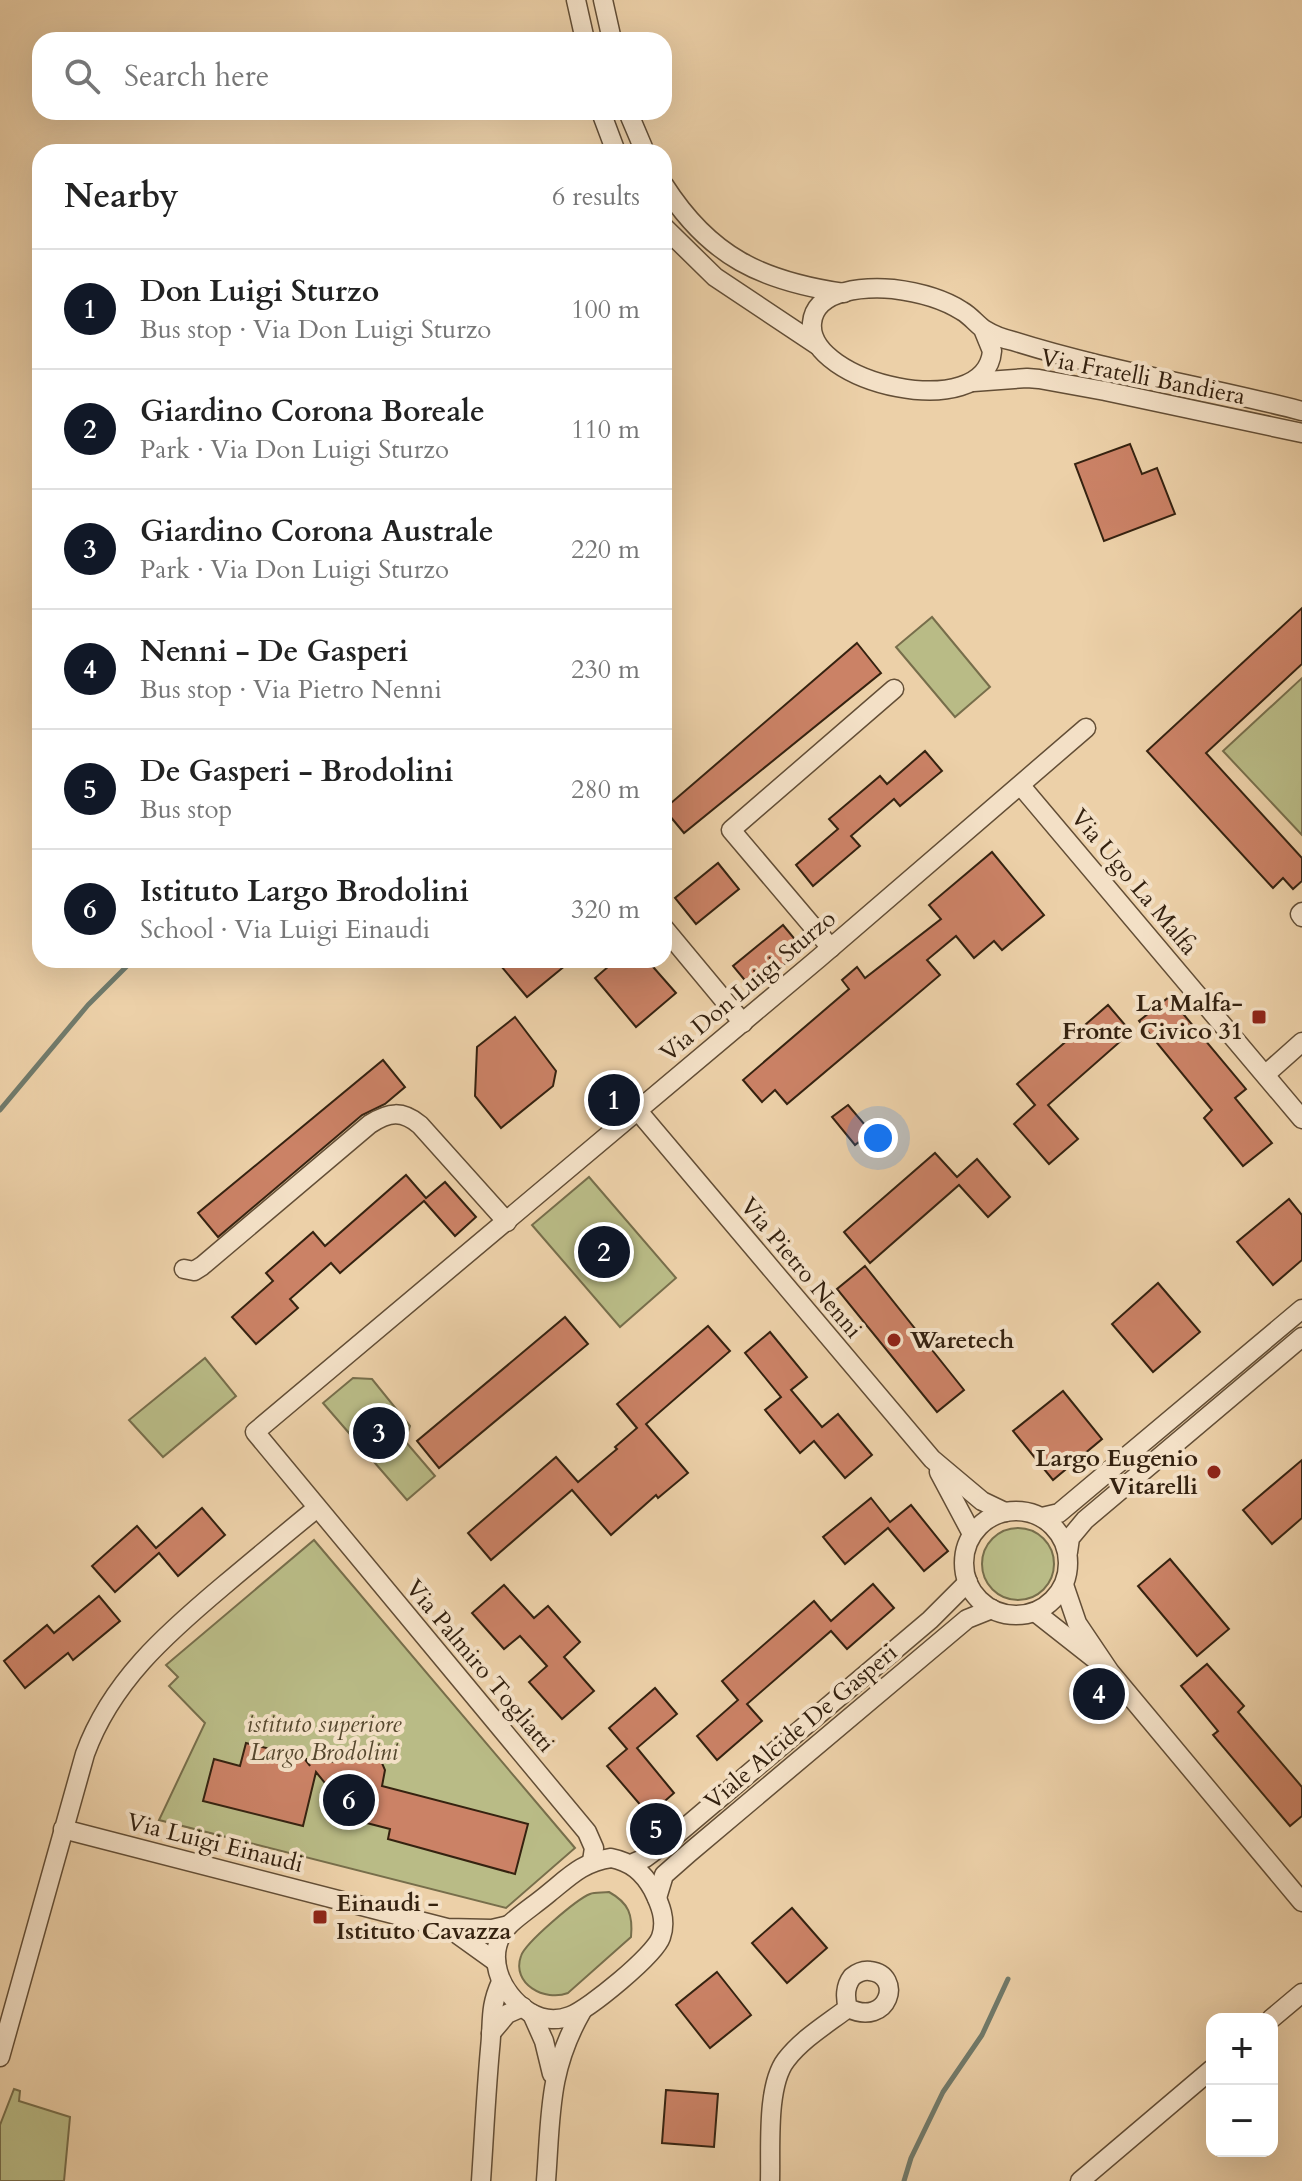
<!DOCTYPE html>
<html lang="en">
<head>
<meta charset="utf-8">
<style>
	:root { --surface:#fff; --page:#f2f2f2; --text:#222; --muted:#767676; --line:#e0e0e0; --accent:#111827 }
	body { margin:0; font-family:Cardo,serif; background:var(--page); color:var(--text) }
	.controls { position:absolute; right:24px; bottom:24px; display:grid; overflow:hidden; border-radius:16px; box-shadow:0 8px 32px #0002 }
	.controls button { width:72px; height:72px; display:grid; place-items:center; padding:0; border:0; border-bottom:2px solid var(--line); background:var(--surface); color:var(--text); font:40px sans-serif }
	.you { position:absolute; left:878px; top:1138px; width:28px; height:28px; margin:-20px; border:6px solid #fff; border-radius:50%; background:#1a73e8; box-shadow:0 0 0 12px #1a73e833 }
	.badge { display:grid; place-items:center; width:52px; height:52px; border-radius:50%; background:var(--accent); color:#fff; font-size:26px; font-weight:700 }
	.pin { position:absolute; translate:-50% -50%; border:4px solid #fff; box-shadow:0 2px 8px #0006 }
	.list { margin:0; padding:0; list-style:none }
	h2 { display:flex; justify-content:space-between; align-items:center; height:104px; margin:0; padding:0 32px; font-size:34px }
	h2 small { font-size:26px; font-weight:400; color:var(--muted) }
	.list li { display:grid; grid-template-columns:52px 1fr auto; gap:24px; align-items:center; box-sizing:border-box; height:120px; padding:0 32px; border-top:2px solid var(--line) }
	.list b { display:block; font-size:30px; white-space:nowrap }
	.list p { margin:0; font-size:26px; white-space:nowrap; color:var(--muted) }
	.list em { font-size:26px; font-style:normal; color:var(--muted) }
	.icon { flex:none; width:44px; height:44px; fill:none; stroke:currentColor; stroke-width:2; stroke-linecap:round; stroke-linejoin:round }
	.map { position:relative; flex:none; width:1302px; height:2181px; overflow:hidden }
	.search { position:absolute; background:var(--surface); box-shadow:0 8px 32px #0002; left:32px; top:32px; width:640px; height:88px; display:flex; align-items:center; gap:20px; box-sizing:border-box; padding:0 28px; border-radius:24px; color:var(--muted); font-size:30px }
	.panel { position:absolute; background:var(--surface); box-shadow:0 8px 32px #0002; left:32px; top:144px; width:640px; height:824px; border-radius:24px }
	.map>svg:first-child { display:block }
	.green { fill:#b9bb86; stroke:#776e4b; stroke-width:2 }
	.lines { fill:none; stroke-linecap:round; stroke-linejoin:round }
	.stream { stroke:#717b6c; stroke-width:5 }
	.building { fill:#cb8266; stroke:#352210; stroke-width:2 }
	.minor-casing { stroke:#634e36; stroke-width:21 }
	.minor { stroke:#f3e0c6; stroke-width:18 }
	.poi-dot { fill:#8f2418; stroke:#f3e0c6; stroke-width:3 }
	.labels { text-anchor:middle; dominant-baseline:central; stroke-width:8; stroke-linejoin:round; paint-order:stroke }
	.street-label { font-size:24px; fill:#352210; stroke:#f3e0c6 }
	.poi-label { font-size:24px; font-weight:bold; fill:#352210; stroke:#f3e0c6; text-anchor:end }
	.park-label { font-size:24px; font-style:italic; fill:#56482e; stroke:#f3e0c6 }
</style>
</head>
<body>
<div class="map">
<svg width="1302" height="2181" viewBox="0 0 1302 2181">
	<rect width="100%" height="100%" fill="#ecd0a8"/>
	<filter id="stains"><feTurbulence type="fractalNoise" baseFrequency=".0025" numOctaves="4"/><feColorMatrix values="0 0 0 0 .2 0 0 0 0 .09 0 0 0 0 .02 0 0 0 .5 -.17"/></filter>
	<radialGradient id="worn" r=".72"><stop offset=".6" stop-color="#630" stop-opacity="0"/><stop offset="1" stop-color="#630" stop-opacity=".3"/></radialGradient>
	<g class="green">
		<path d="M 932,617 L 990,687 L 955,717 L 896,647 Z"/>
		<path d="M 1302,678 L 1302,835 L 1223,751 Z"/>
		<path d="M 589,1177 L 676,1278 L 620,1327 L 532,1225 Z"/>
		<path d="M 205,1358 L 236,1396 L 163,1457 L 129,1420 Z"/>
		<path d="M 353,1378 L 372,1379 L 410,1426 L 405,1441 L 435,1476 L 407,1500 L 323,1403 Z"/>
		<circle cx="1018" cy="1564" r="36"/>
		<path d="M 314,1540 L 575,1848 L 506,1908 L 159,1820 L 205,1723 L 169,1686 L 178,1677 L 166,1665 Z"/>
		<path d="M 609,1892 C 629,1903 633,1915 631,1937 L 568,1993 C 545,2002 511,1984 521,1956 C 525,1943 577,1899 590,1894 C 595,1892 603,1893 609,1892 Z"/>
		<path d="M 14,2089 L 20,2091 L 19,2101 L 70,2117 L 64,2181 L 0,2181 L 0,2125 Z"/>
	</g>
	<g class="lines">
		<g class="stream">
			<path d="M 0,1110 L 88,1005 L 133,960"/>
			<path d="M 904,2181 L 911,2158 L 943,2092 L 982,2035 L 1008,1979"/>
		</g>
	</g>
	<g class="building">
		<path d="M 1130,444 L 1142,474 L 1157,468 L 1175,514 L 1104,541 L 1075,464 Z"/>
		<path d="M 1302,608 L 1302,664 L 1206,753 L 1302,858 L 1302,881 L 1293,889 L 1283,878 L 1273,888 L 1147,751 Z"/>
		<path d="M 857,643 L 881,673 L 684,833 L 664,809 Z"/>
		<path d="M 925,751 L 942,771 L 900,806 L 894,799 L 851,836 L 860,846 L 813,886 L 796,865 L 838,829 L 829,819 L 880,776 L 887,784 Z"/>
		<path d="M 992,852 L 1044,915 L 1002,950 L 994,941 L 974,958 L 956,936 L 927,960 L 940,975 L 895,1013 L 787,1104 L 775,1090 L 762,1102 L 743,1080 L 849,989 L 842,980 L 857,967 L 865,978 L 941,919 L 929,905 Z"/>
		<path d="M 718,863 L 739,889 L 696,924 L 675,898 Z"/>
		<path d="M 783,925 L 803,949 L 753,990 L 733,966 Z"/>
		<path d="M 496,960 L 572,960 L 527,997 Z"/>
		<path d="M 616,960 L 647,960 L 676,993 L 636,1027 L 595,978 Z"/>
		<path d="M 1169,997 L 1246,1089 L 1235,1098 L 1272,1143 L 1243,1166 L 1204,1118 L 1212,1110 L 1139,1021 Z"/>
		<path d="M 1108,1005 L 1131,1032 L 1048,1105 L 1078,1139 L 1049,1164 L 1014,1124 L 1035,1105 L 1017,1084 Z"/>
		<path d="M 515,1017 L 556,1071 L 553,1086 L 501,1128 L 475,1096 L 477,1047 Z"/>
		<path d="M 383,1060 L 405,1087 L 385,1104 L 362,1115 L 218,1237 L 198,1213 Z"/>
		<path d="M 848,1105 L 871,1132 L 855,1145 L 832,1117 Z"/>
		<path d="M 935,1153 L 957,1177 L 977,1159 L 1010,1197 L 988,1217 L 959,1185 L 870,1263 L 844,1232 Z"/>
		<path d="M 406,1175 L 426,1198 L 445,1182 L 476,1217 L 455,1236 L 424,1201 L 340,1273 L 331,1263 L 290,1299 L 298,1308 L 256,1344 L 232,1317 L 273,1281 L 266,1273 L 313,1232 L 325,1246 Z"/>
		<path d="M 1289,1199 L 1302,1215 L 1302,1260 L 1273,1285 L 1237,1242 Z"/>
		<path d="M 865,1266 L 964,1390 L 937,1412 L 837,1289 Z"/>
		<path d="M 1158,1283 L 1200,1332 L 1153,1372 L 1112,1324 Z"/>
		<path d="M 565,1317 L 588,1344 L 439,1468 L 417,1441 Z"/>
		<path d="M 708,1326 L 730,1351 L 646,1424 L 688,1473 L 658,1498 L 656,1495 L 611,1535 L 572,1490 L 491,1560 L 468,1533 L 556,1457 L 578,1482 L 617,1449 L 615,1447 L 637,1428 L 617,1404 Z"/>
		<path d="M 770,1332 L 807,1377 L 791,1390 L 822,1427 L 838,1414 L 872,1455 L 845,1478 L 814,1441 L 800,1453 L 765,1410 L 781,1397 L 745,1353 Z"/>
		<path d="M 1063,1391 L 1102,1439 L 1053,1480 L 1013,1431 Z"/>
		<path d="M 1302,1460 L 1302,1518 L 1272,1544 L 1243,1510 Z"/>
		<path d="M 871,1498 L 890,1522 L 911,1505 L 948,1551 L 924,1571 L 888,1528 L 845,1564 L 823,1537 Z"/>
		<path d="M 202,1508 L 225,1535 L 178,1576 L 159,1553 L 115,1592 L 92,1566 L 137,1526 L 156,1548 Z"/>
		<path d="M 1170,1559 L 1229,1629 L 1197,1656 L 1138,1586 Z"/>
		<path d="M 873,1584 L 894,1608 L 847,1649 L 831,1631 L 747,1704 L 762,1721 L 717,1760 L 697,1736 L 738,1700 L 722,1681 L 814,1601 L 831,1621 Z"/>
		<path d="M 504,1585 L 534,1618 L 548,1606 L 580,1642 L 564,1657 L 594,1691 L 562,1719 L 529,1682 L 547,1666 L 520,1636 L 504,1649 L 472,1613 Z"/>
		<path d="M 99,1596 L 120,1621 L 73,1660 L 68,1653 L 25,1688 L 4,1661 L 47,1625 L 54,1633 Z"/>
		<path d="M 1207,1664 L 1244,1706 L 1238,1712 L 1302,1787 L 1302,1816 L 1290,1826 L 1213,1735 L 1218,1731 L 1181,1686 Z"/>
		<path d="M 655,1688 L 677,1714 L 637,1748 L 674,1793 L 649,1815 L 607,1766 L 627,1749 L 609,1728 Z"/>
		<path d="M 246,1743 L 303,1757 L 310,1766 L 306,1759 L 336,1762 L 359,1751 L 379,1756 L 385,1770 L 382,1786 L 528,1824 L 515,1874 L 388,1839 L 390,1829 L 355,1820 L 316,1772 L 303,1826 L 203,1801 L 214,1759 L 240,1766 Z"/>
		<path d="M 792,1908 L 827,1948 L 787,1983 L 752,1943 Z"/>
		<path d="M 717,1972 L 751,2015 L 710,2048 L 676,2005 Z"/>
		<path d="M 666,2090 L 718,2094 L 714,2147 L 662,2143 Z"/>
	</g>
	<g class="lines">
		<g class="minor-casing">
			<g id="minor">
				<path d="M 576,0 L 585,40"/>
				<path d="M 603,0 L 612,40"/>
				<path d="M 601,112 L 616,152"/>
				<path d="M 628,112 L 645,152"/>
				<path d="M 664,185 C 710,257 762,281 844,293"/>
				<path d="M 664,227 L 715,277 L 817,345"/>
				<path d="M 983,329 L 992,351 C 986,425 806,383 812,323 C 815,288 868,287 893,289 C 917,292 942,298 962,311 C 971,316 977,325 985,330 C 993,335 1004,339 1013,341 C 1108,371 1206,386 1302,411"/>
				<path d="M 973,382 L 1027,378 L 1039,379 L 1105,391 L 1302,433"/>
				<path d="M 1021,786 L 1302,1119"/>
				<path d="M 1302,912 L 1300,914 L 1302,917"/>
				<path d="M 664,928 L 743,1023"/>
				<path d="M 831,948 L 731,830 L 894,689"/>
				<path d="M 1266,1074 L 1302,1042"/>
				<path d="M 638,1111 L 932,1459 L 982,1501 L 1005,1512"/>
				<path d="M 184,1269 L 194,1271 L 202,1266 L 370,1124 C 389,1112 402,1110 420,1125 L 507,1222"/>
				<path d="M 939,1472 L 972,1534"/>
				<circle cx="1016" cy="1563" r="52"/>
				<path d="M 1042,1517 L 1059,1513 L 1302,1309"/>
				<path d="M 1068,1552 L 1070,1538 L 1085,1520 L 1302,1337"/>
				<path d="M 1064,1585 L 1077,1623 L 1110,1672 L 1302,1902"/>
				<path d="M 1035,1612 L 1096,1660"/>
				<path d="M 63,1829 L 447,1928 L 492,1929 L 509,1925"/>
				<path d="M 611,1858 C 631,1862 643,1872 653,1890 C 660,1904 667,1920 661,1937 C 655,1955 589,2009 570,2016 C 557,2021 542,2020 529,2012 C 500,1994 482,1952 510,1924 C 522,1913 536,1904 549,1893 C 570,1876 583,1862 611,1858 Z"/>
				<path d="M 592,1861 L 594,1848 L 587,1832 L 255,1432 L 819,958 L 1086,728"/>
				<path d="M 631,1864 L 645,1858 L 675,1836 L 930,1620 L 968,1582"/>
				<path d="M 657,1898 L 664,1875 L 689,1853 L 967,1619 L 992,1609"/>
				<path d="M 450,1929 L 496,1962"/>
				<path d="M 532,2014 L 544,2041 L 552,2074"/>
				<path d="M 1271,2019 L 1302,1993"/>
				<path d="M 491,2033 L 507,2014 L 523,2007"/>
				<path d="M 0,2057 L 85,1754 C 111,1682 166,1634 223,1586 C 254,1560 285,1534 317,1508"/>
				<path d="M 481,2181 C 484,2137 486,2093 490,2049 C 493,2022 489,2008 501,1982"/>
				<path d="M 546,2181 C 551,2115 548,2070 582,2011"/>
				<path d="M 770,2181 C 771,2148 766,2086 786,2060 C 802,2039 827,2024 848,2008 C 845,1998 845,1986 852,1977 C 857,1973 863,1970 870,1971 C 904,1975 889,2028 848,2008"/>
				<path d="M 1080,2181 L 1212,2069"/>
			</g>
		</g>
		<use href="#minor" class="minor"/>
	</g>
	<g class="poi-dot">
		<rect x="1251" y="1009" width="16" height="16" rx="4"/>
		<circle cx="894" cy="1340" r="8"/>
		<circle cx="1214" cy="1472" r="8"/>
		<rect x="312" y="1909" width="16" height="16" rx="4"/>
	</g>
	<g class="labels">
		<g class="street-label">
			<text transform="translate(1143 377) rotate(11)">Via Fratelli Bandiera</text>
			<text transform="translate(1134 882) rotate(50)">Via Ugo La Malfa</text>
			<text transform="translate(748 986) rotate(-40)">Via Don Luigi Sturzo</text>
			<text transform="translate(801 1268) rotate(50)">Via Pietro Nenni</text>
			<text transform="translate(480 1666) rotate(50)">Via Palmiro Togliatti</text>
			<text transform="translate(801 1727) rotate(-40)">Viale Alcide De Gasperi</text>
			<text transform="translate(215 1843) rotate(14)">Via Luigi Einaudi</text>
		</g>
		<g class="poi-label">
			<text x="1243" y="1003">La Malfa-<tspan x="1243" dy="28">Fronte Civico 31</tspan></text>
			<text x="910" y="1340" text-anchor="start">Waretech</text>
			<text x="1198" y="1458">Largo Eugenio<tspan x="1198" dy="28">Vitarelli</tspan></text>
			<text x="336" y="1903" text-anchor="start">Einaudi -<tspan x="336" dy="28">Istituto Cavazza</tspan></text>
		</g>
		<g class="park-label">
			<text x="324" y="1724">istituto superiore<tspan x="324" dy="28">Largo Brodolini</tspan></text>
		</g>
	</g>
	<rect width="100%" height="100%" filter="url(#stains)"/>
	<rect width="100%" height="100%" fill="url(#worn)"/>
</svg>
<div class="controls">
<button>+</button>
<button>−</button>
</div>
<div class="you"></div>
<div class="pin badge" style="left:614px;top:1100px">1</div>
<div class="pin badge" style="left:604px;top:1252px">2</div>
<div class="pin badge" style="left:379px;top:1433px">3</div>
<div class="pin badge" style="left:1099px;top:1694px">4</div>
<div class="pin badge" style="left:656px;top:1829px">5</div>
<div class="pin badge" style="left:349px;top:1800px">6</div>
<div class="search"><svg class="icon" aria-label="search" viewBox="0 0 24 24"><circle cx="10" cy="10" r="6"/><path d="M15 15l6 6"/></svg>Search here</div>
<section class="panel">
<h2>Nearby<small>6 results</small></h2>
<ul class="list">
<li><span class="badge">1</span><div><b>Don Luigi Sturzo</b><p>Bus stop · Via Don Luigi Sturzo</p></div><em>100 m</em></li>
<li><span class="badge">2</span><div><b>Giardino Corona Boreale</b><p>Park · Via Don Luigi Sturzo</p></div><em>110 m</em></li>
<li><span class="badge">3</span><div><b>Giardino Corona Australe</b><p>Park · Via Don Luigi Sturzo</p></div><em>220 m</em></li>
<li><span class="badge">4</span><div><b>Nenni - De Gasperi</b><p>Bus stop · Via Pietro Nenni</p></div><em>230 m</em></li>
<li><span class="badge">5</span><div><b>De Gasperi - Brodolini</b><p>Bus stop</p></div><em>280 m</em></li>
<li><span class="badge">6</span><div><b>Istituto Largo Brodolini</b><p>School · Via Luigi Einaudi</p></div><em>320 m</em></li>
</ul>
</section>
</div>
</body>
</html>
